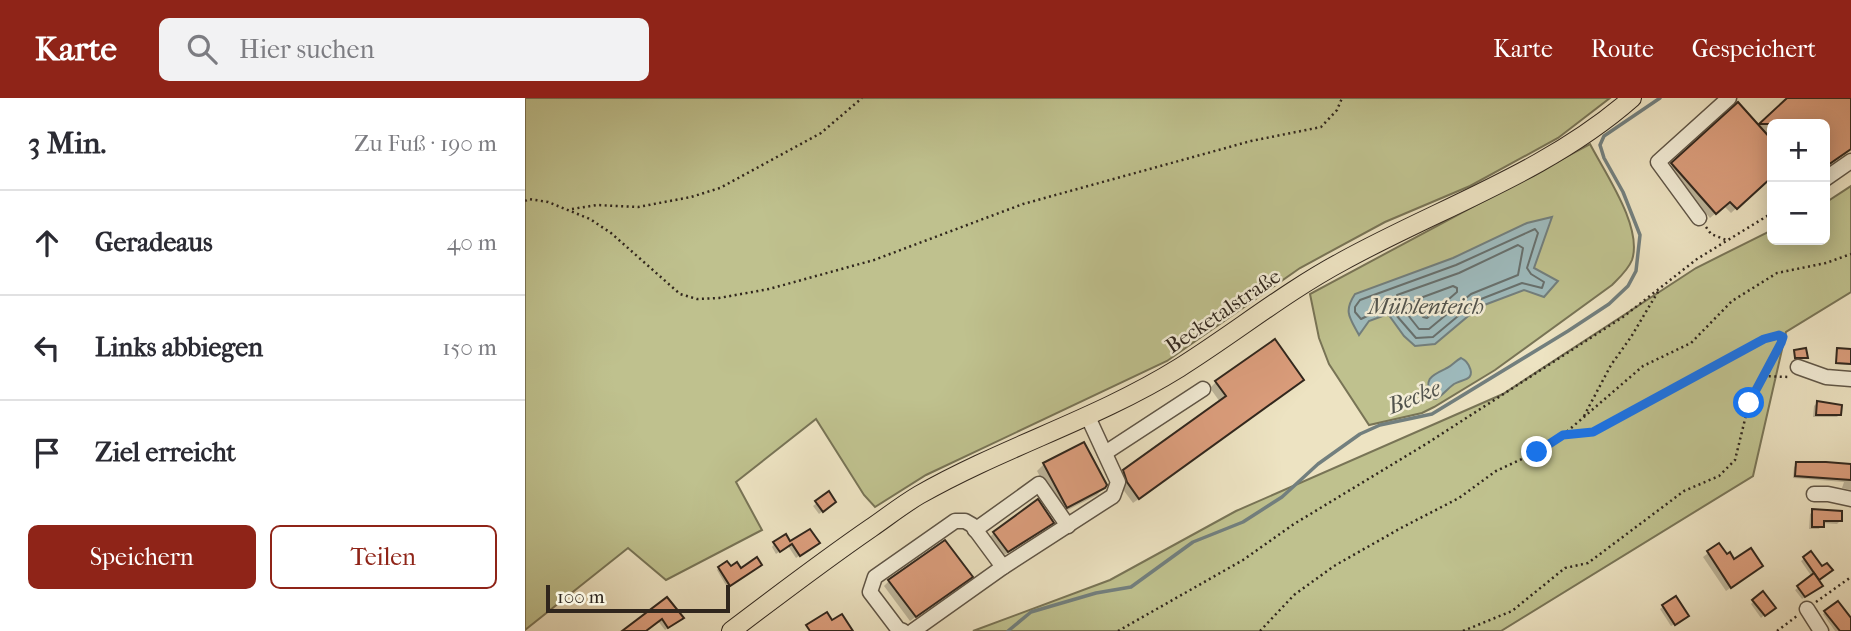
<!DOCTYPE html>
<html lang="de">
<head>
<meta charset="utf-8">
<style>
	:root { --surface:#fff; --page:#f2f2f3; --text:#2b2b33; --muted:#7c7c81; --line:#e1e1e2; --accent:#8f2418 }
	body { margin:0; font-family:"IM FELL French Canon",serif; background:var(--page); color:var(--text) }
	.controls { position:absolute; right:21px; top:21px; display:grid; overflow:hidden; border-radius:10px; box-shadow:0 4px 18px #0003 }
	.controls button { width:63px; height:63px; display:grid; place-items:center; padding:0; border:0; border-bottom:2px solid var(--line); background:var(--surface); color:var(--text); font:35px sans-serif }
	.scale { position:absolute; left:21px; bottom:18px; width:184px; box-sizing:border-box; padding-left:7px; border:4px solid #30261d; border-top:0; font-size:19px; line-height:24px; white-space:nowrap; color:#30261d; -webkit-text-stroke:5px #f3edd7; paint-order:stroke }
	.stop { position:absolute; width:21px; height:21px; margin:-16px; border:5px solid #1a73e8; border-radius:50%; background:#fff }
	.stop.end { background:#1a73e8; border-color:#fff; box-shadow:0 2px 7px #0008 }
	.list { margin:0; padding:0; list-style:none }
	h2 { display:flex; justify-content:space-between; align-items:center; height:91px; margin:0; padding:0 28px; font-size:30px }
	h2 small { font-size:23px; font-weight:400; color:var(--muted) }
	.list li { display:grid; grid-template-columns:46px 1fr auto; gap:21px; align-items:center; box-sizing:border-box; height:105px; padding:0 28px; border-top:2px solid var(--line) }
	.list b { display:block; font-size:26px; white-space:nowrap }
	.list em { font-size:23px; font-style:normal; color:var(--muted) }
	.actions { display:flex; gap:14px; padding:21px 28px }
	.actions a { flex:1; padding:16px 0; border:2px solid var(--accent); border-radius:10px; text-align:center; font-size:24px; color:var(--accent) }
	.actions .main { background:var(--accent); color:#fff }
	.icon { flex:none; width:38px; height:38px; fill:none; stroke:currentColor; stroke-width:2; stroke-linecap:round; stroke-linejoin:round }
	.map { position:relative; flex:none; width:1326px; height:533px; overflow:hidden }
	header { display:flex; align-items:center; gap:42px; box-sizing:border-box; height:98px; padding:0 35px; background:var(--accent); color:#fff }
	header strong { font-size:33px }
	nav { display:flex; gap:38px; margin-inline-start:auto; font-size:24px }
	.search { width:490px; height:63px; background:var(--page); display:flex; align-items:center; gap:18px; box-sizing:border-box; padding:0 24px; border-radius:10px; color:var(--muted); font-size:26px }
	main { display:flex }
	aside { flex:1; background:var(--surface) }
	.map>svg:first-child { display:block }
	.green { fill:#bfc18e; stroke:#787456; stroke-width:2 }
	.water { fill:#9ebbbe; stroke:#727f7e; stroke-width:2 }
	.shadow { fill:#0003 }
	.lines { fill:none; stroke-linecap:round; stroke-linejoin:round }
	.shore { stroke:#67706e; stroke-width:2 }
	.stream { stroke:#727f7e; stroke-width:3.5 }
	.building { fill:#dc9e7d; stroke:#30261d; stroke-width:2 }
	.minor-casing { stroke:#5f5546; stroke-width:17 }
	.major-casing { stroke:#30261d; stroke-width:20 }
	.path { stroke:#30261d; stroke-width:2.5; stroke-dasharray:2 3.5; stroke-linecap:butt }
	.minor { stroke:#f3edd7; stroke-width:14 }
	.major { stroke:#ede3c2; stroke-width:18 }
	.route { stroke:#1a73e8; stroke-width:9 }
	.labels { text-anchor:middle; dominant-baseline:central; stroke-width:5; stroke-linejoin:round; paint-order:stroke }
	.street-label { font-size:21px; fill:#30261d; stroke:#f3edd7 }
	.water-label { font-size:23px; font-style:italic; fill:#51534d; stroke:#f3edd7 }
</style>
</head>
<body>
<header>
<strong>Karte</strong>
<div class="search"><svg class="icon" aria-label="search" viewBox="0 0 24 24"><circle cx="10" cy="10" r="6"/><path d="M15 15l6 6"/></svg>Hier suchen</div>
<nav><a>Karte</a><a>Route</a><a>Gespeichert</a></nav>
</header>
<main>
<aside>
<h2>3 Min.<small>Zu Fuß · 190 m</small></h2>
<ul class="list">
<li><svg class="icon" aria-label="ahead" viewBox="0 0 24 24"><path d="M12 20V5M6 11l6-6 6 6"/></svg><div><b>Geradeaus</b></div><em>40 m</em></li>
<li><svg class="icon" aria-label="left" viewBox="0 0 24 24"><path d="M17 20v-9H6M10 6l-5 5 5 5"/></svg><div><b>Links abbiegen</b></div><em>150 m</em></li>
<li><svg class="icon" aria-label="arrive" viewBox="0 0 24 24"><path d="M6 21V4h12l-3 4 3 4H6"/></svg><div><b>Ziel erreicht</b></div></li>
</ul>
<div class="actions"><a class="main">Speichern</a><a>Teilen</a></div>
</aside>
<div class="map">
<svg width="1326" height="533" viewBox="0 0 1326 533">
	<rect width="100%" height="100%" fill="#ede3c2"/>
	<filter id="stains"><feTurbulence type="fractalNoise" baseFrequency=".00286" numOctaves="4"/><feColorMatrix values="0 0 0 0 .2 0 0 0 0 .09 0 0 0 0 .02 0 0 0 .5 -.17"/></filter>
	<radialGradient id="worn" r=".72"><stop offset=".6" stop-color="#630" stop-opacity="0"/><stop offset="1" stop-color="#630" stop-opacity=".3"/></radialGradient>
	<g class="green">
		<path d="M 0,0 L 1085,0 L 1033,40 L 945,88 L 860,124 L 775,170 L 642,263 L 401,377 L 350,409 L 339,397 L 291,321 L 211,384 L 237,432 L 141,482 L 103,450 L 0,532 Z"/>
		<path d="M 1065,46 C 1080,75 1118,129 1107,162 C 1103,172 1095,179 1087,187 L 970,272 L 909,309 L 897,315 L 844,327 L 804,266 L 794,240 L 785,196 Z"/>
		<path d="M 1326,88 L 1326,194 L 1261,234 L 1228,378 L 976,533 L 448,533 L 585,482 L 711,413 L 978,296 L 1171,170 L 1247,132 L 1247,142 L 1300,142 L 1300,105 Z"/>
	</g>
	<g class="water">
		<path d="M 1027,119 L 1009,170 L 1033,183 L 1019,199 L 999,192 L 954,209 L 910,246 L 890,248 L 879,238 L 863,216 L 844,223 L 834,237 C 825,220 818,214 830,196 L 928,160 L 1002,125 Z"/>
		<path d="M 936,260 C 942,264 940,261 944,268 C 951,282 938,281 929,286 C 922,291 918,297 911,301 L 906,300 C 899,280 905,278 922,270 C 927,268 930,263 936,260 Z"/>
	</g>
	<g class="shadow">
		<path d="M 1265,0 L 1326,0 L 1326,49 L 1300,69 L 1300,26 L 1247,26 L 1247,84 L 1244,80 L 1206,115 L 1199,108 L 1185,120 L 1142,72 L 1212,7 L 1233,29 Z"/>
		<path d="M 1313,252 L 1326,253 L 1326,267 L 1310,266 Z"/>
		<path d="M 691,284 L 771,288 L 608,405 L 597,390 L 593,379 L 695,304 L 685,290 Z"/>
		<path d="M 1292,305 L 1315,316 L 1312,319 L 1288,319 L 1289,308 Z"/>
		<path d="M 1301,365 L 1326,369 L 1326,392 L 1317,390 L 1319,384 L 1268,380 L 1269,369 L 1272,366 Z"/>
		<path d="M 519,366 L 579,389 L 572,397 L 535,416 L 512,373 Z"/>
		<path d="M 304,396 L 306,407 L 294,416 L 288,408 Z"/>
		<path d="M 1288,413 L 1315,423 L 1312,426 L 1297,425 L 1294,431 L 1284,431 L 1285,416 Z"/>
		<path d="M 522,429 L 478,458 L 464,440 L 469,435 Z"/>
		<path d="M 249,446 L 265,446 L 289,448 L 271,460 L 263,448 L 251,456 L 247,449 Z"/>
		<path d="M 1194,447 L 1201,458 L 1209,463 L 1230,472 L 1201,493 L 1178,459 Z"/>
		<path d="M 1285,456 L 1303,475 L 1292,483 L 1293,491 L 1277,501 L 1270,492 L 1287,479 L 1276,463 Z"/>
		<path d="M 233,469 L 202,489 L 192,472 L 194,470 L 215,472 Z"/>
		<path d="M 364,483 L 441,483 L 385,523 L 359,488 Z"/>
		<path d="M 1150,500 L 1159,521 L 1146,528 L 1135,511 Z"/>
		<path d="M 142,501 L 154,523 L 140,532 L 133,523 L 119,533 L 100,533 Z"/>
		<path d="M 1229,503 L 1245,512 L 1236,520 L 1226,506 Z"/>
		<path d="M 1313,505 L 1326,521 L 1326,533 L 1310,533 L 1298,516 Z"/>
	</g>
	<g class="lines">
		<g class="shore">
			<path d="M 1010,131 L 1013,135 L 1002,170 L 1006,176 L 1019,184 L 1017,190 L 997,185 L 951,203 L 908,239 L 891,240 L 865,210 L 859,210 L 836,221 L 830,214 L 830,209 L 835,202 L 931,167 Z"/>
			<path d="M 993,147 L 998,150 L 993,177 L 946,196 L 904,231 L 894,231 L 871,202 L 872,197 L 934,175 Z"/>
			<path d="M 928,188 L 932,190 L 932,194 L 902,220 L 898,219 L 889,206 L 890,202 Z"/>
		</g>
		<path class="stream" d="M 483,533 L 506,514 L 571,495 L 606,489 L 668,444 L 718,424 L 757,399 L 793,366 L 835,336 L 855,327 L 907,316 L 1043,233 L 1084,206 L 1103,188 L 1111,173 L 1115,137 L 1098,94 L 1079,60 L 1075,47 L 1079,38 L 1135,0"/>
	</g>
	<g class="building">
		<path d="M 1262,0 L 1326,0 L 1326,51 L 1300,69 L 1300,26 L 1234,26 Z"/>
		<path d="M 1213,4 L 1247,42 L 1247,79 L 1212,111 L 1205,104 L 1191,116 L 1146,65 Z"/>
		<path d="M 750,241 L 779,282 L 614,401 L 602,384 L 598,372 L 701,298 L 690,283 Z"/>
		<path d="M 1281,250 L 1283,260 L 1270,260 L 1269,252 Z"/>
		<path d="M 1312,250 L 1326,251 L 1326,266 L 1311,265 Z"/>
		<path d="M 1292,303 L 1317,307 L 1316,317 L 1291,317 Z"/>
		<path d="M 559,344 L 582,387 L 580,390 L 542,410 L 518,365 Z"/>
		<path d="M 1271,364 L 1301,364 L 1326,366 L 1326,382 L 1270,378 Z"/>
		<path d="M 304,393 L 311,404 L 298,414 L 290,403 Z"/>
		<path d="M 513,401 L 529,425 L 483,454 L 468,434 Z"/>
		<path d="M 1287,411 L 1317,413 L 1317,423 L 1299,423 L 1299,429 L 1287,429 Z"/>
		<path d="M 285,431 L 295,445 L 275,458 L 267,446 L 255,454 L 248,444 L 261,436 L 265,443 Z"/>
		<path d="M 420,442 L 448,479 L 391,519 L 363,482 Z"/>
		<path d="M 1194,445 L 1202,456 L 1205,454 L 1209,461 L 1226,450 L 1238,468 L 1206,490 L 1182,453 Z"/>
		<path d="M 1286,453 L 1297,468 L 1302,465 L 1308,472 L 1294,482 L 1278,459 Z"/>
		<path d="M 232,459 L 237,467 L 205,488 L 193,469 L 202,463 L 206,468 L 212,464 L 216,470 Z"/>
		<path d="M 1289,475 L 1298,488 L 1280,499 L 1272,488 Z"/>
		<path d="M 1238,493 L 1251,510 L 1240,518 L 1227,502 Z"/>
		<path d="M 1151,498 L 1164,518 L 1150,527 L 1137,507 Z"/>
		<path d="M 142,499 L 159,520 L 143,530 L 137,521 L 121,533 L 97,533 Z"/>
		<path d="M 1313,503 L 1326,520 L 1326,533 L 1315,533 L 1299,513 Z"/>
		<path d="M 302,514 L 307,522 L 317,516 L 328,533 L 285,533 L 281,527 Z"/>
	</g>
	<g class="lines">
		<g class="minor-casing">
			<g id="minor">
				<path d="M 1300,81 L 1326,63"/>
				<path d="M 1174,120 L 1133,64 L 1204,0"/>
				<path d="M 1273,269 L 1301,279 L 1326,281"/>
				<path d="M 580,355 L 678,291"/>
				<path d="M 1289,396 L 1303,396 L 1326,401"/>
				<path d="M 450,432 L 514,386 L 543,428"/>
				<path d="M 1282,511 L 1296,533"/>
				<path d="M 378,533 L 373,531 L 345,494 L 350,479 L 430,423 L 440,423 L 447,427 L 478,469"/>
				<path d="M 388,533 L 478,469 L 588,398 L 593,384 L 563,319"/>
			</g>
		</g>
		<g class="major-casing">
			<path id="major" d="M 206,533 C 252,498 298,463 346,430 C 362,419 377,407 394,397 C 478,349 572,321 654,270 C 710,235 760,194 818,163 C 914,110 1023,74 1107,0"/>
		</g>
		<g class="path">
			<path d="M 0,103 L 4,101 L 23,104 L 65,121 L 86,135 L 155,196 L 172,201 L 194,200 L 244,191 L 349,162 L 498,106 L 726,43 L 796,29 L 812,12 L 817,0"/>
			<path d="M 47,111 L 72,107 L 113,109 L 166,99 L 195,90 L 296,35 L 337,0"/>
			<path d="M 1181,129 L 1186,136 L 1201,142"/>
			<path d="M 1059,318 L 1086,267 L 1106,239 L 1134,192"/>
			<path d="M 1041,337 L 1068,334 L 1239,241 L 1254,237 L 1258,239 L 1256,245 L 1238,278 L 1264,279"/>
			<path d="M 1291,504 L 1326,479"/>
			<path d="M 593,533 L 718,462 L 769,426 L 901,346 L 1098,219 L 1172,161 L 1247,115"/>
			<path d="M 735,533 L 769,497 L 809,468 L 876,430 L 934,400 L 971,373 L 1012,354 L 1038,337 L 1118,268 L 1166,245 L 1207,203 L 1252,175 L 1301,165 L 1326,156"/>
			<path d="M 938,533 L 987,513 L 1040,470 L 1063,465 L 1159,393 L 1194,378 L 1210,362 L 1224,305 L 1238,278"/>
			<path d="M 1252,533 L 1272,518"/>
		</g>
		<use href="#minor" class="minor"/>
		<use href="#major" class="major"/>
	</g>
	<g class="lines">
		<path class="route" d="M 1012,354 L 1038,337 L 1068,334 L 1239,241 L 1254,237 L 1258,239 L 1256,245 L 1224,305"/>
	</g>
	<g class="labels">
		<g class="street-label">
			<text transform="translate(698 213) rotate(-34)">Becketalstraße</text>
		</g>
		<g class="water-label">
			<text x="901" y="208">Mühlenteich</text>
			<text transform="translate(889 299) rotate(-22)">Becke</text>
		</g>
	</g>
	<rect width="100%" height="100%" filter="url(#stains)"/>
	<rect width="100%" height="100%" fill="url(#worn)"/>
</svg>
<div class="controls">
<button>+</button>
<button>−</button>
</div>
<div class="scale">100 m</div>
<div class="stop" style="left:1224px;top:305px"></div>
<div class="stop end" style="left:1012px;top:354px"></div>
</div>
</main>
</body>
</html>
